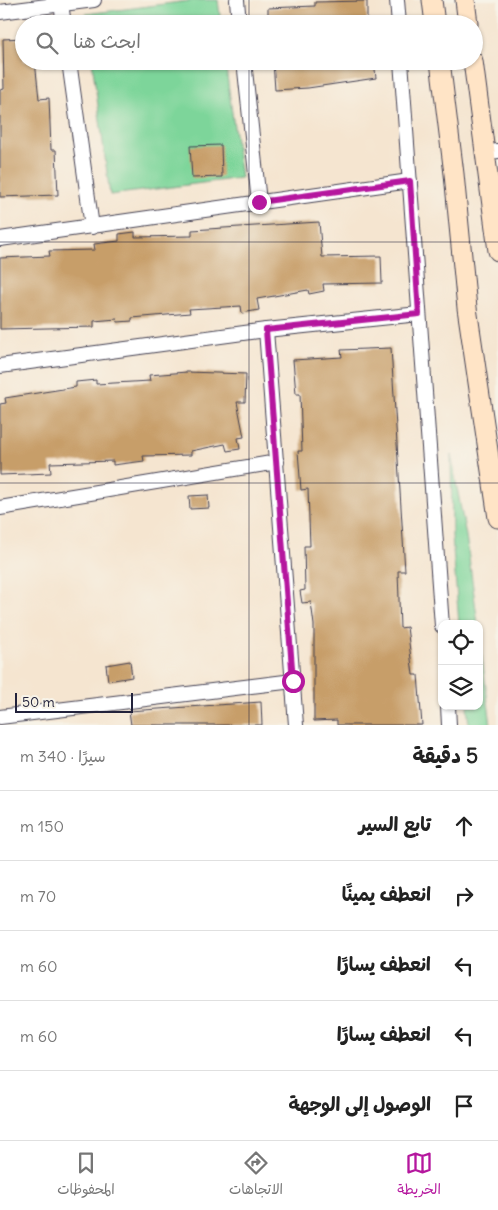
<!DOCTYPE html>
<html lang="ar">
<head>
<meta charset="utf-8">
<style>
	:root { --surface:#fff; --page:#f2f2f2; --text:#222; --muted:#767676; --line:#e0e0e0; --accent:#b5179e }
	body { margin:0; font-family:Delius,"Playpen Sans Arabic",sans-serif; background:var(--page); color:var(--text); direction:rtl }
	.controls { position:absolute; right:15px; bottom:15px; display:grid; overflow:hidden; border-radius:10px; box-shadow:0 1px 4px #0004 }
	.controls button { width:45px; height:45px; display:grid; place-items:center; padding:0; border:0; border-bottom:1px solid var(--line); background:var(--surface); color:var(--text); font:25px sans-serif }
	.scale { position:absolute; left:15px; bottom:12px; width:118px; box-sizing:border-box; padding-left:5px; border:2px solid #22223b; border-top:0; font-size:14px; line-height:18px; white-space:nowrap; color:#22223b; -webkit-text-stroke:4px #f7f3e8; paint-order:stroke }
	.stop { position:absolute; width:15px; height:15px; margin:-11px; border:4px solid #b5179e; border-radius:50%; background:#fff }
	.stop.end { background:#b5179e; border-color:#fff; box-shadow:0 1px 5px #0008 }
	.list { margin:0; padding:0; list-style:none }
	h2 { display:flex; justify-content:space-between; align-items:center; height:65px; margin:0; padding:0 20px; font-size:21px }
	h2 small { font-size:16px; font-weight:400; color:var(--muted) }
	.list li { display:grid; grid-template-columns:32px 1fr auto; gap:15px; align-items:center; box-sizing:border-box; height:70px; padding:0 20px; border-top:1px solid var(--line) }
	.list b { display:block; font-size:19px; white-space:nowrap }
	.list em { font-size:16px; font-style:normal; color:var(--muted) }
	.icon { flex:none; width:28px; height:28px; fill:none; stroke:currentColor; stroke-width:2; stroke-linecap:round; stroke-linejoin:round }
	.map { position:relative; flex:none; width:498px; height:725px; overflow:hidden; direction:ltr }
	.search { position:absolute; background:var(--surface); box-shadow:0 1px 4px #0004; left:15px; right:15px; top:15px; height:55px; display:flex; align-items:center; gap:12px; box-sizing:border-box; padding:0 18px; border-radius:28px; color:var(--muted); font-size:19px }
	.sheet { height:415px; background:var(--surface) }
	nav { display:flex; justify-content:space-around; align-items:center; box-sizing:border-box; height:70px; border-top:1px solid var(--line); background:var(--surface); font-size:14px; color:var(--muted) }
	nav a { display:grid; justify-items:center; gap:2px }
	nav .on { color:var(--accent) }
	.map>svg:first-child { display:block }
	.green { fill:#7dd59a; stroke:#507c6a }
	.building { fill:#c79e69 }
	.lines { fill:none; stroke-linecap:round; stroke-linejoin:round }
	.street-casing { stroke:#423f51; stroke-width:16 }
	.secondary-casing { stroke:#423f51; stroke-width:21 }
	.street { stroke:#fff; stroke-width:14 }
	.secondary { stroke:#ffe4c6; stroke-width:19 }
	.route { stroke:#b5179e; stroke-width:6 }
	.grid { fill:none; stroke:#22223b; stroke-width:1; stroke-opacity:0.55 }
</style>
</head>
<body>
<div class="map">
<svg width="498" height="725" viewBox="0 0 498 725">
	<rect width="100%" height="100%" fill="#f7f3e8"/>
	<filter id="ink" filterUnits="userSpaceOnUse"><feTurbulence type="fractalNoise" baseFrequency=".02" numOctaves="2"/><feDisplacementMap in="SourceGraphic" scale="10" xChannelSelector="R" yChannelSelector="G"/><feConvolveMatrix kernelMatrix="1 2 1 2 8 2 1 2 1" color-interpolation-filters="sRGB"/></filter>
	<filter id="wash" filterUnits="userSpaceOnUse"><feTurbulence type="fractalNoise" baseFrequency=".0096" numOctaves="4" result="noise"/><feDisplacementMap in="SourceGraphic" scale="20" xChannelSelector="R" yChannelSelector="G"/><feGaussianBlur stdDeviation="1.12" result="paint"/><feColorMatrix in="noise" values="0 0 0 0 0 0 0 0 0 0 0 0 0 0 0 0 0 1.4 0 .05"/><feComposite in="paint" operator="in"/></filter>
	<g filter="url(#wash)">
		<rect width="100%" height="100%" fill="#f5e5d0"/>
		<g class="green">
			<path d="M 196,0 L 218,0 L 221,24 L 87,24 L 86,14 Z"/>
			<path d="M 92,61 L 225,61 L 241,178 L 110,195 Z"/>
			<path d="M 451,455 L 466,536 L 478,624 L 459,624 L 452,536 Z"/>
			<path d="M 479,635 L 491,725 L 469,725 L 467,706 L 479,706 Z"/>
		</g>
		<g id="blocks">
			<g class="building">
				<path d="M 367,1 L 367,24 L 268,24 L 268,8 L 315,6 L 315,2 Z"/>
				<path d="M 24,38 L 24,61 L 35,61 L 39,99 L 49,98 L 51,150 L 56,150 L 58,195 L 0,197 L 0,90 L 4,89 L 3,39 Z"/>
				<path d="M 273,61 L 374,61 L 376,78 L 308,88 L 275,90 Z"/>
				<path d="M 221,145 L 222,177 L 192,178 L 190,146 Z"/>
				<path d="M 319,222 L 322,257 L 381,256 L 382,283 L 323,284 L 324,291 L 309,294 L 308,290 L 257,299 L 259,310 L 242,313 L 241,306 L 189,309 L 190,313 L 132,318 L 132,321 L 118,322 L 117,319 L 94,321 L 94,327 L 0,329 L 0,258 L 50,256 L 49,251 L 95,250 L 94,244 L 119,241 L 119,234 L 135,232 L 135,237 L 192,236 L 192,230 Z"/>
				<path d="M 391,348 L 405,571 L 398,571 L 400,628 L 407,627 L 413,675 L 418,675 L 422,725 L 337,725 L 337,720 L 314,721 L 314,625 L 311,602 L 302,603 L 300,591 L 305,590 L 304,546 L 310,546 L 308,489 L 301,490 L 298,451 L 302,451 L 300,394 L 296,394 L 293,360 L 342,357 L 341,350 Z"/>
				<path d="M 187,372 L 246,374 L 245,402 L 237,402 L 244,437 L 238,438 L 240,449 L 227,451 L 225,444 L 191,451 L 191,455 L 143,456 L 144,461 L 113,465 L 113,461 L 50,463 L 51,473 L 0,475 L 0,404 L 6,403 L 5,398 L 76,387 L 76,382 L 96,380 L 96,384 L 150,381 L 149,375 Z"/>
				<path d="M 208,495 L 209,508 L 190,509 L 189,496 Z"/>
				<path d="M 130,661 L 132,677 L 108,681 L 106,665 Z"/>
				<path d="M 261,702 L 262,725 L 131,725 L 129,711 Z"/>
			</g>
		</g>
	</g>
	<g filter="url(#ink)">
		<use href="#blocks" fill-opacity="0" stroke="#423f51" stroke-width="1"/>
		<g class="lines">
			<g class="street-casing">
				<g id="street">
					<path d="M 237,0 L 239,24"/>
					<path d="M 397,0 L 399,24"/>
					<path d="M 61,4 L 64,24"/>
					<path d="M 0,12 L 94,0"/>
					<path d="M 69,61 L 92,227"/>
					<path d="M 244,61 L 259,202"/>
					<path d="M 401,61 L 442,626"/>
					<path d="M 484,153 L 498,151"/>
					<path d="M 0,239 L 410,181"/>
					<path d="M 266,330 L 296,725"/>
					<path d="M 0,366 L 266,330 L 419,314"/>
					<path d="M 0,508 L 277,462"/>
					<path d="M 448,706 L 449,725"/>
					<path d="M 0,717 L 293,681"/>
				</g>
			</g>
			<g class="secondary-casing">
				<g id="secondary">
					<path d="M 432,0 L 435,24"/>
					<path d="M 465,0 L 468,24"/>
					<path d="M 440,61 L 454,174 L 467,308 L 498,518"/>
					<path d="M 473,61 L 498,251"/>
				</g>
			</g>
			<use href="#street" class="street"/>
			<use href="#secondary" class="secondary"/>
		</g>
	</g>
	<g class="lines" filter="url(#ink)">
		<path class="route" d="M 259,202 L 410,181 L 419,314 L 266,330 L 293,681"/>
	</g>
	<path class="grid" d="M 249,0 L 249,24M 249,61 L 249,725M 0,242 L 498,242M 0,483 L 498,483"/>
</svg>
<div class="controls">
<button><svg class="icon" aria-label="locate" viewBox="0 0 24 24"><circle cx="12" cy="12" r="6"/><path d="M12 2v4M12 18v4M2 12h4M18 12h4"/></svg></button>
<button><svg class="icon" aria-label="layers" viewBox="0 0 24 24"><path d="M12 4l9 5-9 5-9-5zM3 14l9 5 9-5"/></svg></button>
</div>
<div class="scale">50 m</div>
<div class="stop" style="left:293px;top:681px"></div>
<div class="stop end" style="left:259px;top:202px"></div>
<div class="search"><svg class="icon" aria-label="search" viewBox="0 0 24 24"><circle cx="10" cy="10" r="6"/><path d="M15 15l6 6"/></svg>ابحث هنا</div>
</div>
<section class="sheet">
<h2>5 دقيقة<small>سيرًا · 340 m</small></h2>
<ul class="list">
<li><svg class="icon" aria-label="ahead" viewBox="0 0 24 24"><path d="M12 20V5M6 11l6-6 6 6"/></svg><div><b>تابع السير</b></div><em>150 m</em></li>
<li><svg class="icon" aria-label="right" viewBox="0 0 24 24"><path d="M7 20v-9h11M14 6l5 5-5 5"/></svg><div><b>انعطف يمينًا</b></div><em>70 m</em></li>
<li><svg class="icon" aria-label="left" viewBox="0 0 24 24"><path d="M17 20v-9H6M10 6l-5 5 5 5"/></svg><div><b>انعطف يسارًا</b></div><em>60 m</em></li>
<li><svg class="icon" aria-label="left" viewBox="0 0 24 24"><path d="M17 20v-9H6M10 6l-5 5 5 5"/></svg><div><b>انعطف يسارًا</b></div><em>60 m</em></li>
<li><svg class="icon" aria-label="arrive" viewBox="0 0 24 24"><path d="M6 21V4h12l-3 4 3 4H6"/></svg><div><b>الوصول إلى الوجهة</b></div></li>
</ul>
</section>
<nav>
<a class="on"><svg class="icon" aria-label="map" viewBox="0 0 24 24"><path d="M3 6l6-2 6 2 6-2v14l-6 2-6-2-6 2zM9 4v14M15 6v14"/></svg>الخريطة</a>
<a><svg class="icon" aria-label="directions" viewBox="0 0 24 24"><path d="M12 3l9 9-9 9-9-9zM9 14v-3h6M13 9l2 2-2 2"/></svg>الاتجاهات</a>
<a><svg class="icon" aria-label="saved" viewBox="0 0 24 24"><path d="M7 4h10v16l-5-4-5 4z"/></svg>المحفوظات</a>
</nav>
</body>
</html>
